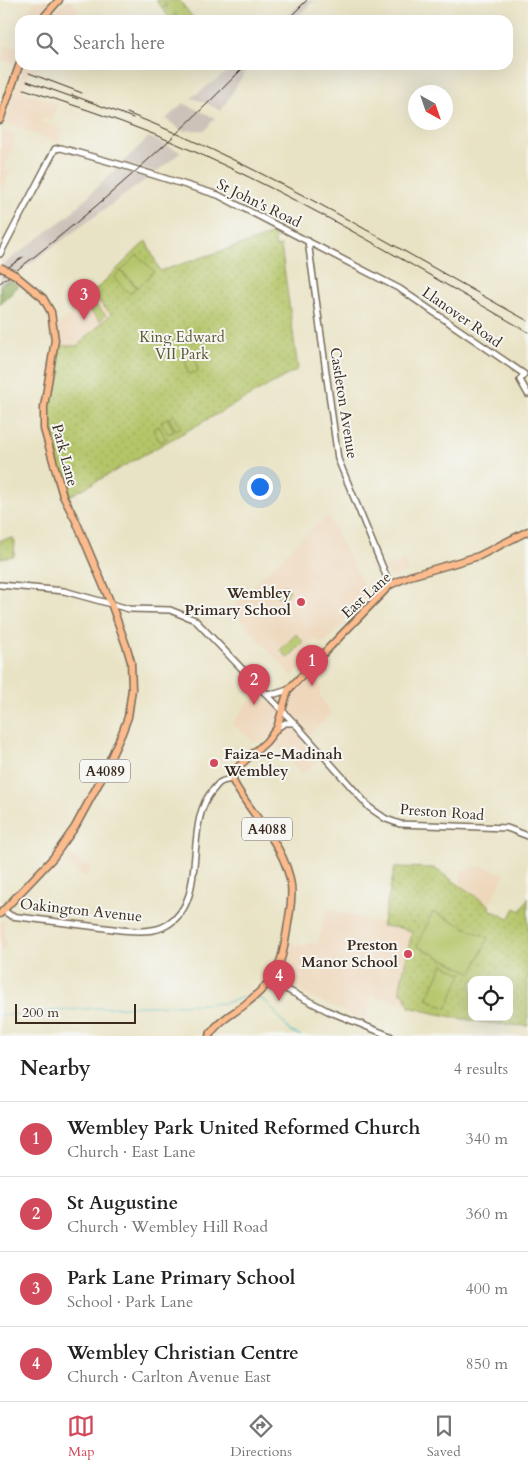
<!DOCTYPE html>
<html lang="en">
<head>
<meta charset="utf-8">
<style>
	:root { --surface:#fff; --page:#f6f6f6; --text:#222; --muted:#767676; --line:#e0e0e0; --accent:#d1495b }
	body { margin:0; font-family:Cardo,serif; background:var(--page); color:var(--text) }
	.controls { position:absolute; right:15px; bottom:15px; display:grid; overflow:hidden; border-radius:10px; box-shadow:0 5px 20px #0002 }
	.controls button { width:45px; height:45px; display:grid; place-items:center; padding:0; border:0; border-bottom:1px solid var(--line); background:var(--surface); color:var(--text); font:25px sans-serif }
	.compass { position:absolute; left:408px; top:85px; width:45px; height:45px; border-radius:50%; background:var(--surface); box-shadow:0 5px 20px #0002; rotate:140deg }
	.scale { position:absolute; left:15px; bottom:12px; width:121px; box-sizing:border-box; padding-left:5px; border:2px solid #3b2a1e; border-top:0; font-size:14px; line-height:18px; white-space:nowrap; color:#3b2a1e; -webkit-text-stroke:4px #f6f6f2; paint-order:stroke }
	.you { position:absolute; left:259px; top:486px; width:18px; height:18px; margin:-12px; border:4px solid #fff; border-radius:50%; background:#1a73e8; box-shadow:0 0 0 8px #1a73e833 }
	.badge { display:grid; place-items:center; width:32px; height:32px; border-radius:50%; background:var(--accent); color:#fff; font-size:16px; font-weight:700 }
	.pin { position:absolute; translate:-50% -41px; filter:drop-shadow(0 1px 2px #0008) }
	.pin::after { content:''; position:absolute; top:26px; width:18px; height:15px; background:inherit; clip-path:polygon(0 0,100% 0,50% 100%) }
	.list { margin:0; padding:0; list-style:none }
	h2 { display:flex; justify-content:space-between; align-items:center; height:65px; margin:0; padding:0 20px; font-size:21px }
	h2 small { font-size:16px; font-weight:400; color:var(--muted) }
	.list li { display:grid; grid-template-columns:32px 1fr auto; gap:15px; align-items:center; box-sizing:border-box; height:75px; padding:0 20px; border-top:1px solid var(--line) }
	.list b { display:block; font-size:19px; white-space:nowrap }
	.list p { margin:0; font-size:16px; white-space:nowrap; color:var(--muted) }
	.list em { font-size:16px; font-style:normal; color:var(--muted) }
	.icon { flex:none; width:28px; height:28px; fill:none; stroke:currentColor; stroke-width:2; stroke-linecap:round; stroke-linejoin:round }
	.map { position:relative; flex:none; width:528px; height:1036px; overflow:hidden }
	.search { position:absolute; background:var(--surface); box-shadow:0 5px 20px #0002; left:15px; right:15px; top:15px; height:55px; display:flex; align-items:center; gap:12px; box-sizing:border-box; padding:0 18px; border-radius:15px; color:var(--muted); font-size:19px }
	.sheet { height:365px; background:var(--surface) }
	nav { display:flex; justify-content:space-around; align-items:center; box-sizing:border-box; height:70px; border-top:1px solid var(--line); background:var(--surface); font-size:14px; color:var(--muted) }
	nav a { display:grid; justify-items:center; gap:2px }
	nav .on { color:var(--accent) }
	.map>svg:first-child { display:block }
	.built { fill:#eed7bb; fill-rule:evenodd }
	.industrial { fill:#ccc2b9 }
	.forest { fill:url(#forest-firs); stroke:#656a3d }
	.cemetery { fill:url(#cemetery-stones); stroke:#787843 }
	.park { fill:url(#park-dots); stroke:#787843; fill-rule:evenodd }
	.pitch { fill:#b4c568; stroke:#787843 }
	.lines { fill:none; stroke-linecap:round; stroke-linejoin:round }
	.stream { stroke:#56c3cb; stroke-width:1 }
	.minor-casing { stroke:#786b58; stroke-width:8 }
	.major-casing { stroke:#786b58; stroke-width:9 }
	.minor { stroke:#fff; stroke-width:5 }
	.major { stroke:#fbbb8d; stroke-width:6 }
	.rail { stroke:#3b2a1e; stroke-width:1 }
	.major-bridge-casing { stroke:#786b58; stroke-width:9; stroke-linecap:butt }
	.major-bridge { stroke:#fbbb8d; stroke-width:6 }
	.poi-dot { fill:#d1495b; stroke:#f6f6f2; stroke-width:2 }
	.labels { text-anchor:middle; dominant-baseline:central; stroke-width:4; stroke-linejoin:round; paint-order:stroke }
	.shield { fill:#f6f6f2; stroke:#73675e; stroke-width:1 }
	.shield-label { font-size:14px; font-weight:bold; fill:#3b2a1e }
	.street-label { font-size:15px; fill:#3b2a1e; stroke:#f6f6f2 }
	.park-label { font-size:15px; fill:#5f5834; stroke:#f6f6f2 }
	.poi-label { font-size:15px; font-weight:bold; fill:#3b2a1e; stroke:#f6f6f2; text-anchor:end }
</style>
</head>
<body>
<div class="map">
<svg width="528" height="1036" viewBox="0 0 528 1036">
	<defs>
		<pattern id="forest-firs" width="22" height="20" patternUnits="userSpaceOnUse" patternTransform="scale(1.25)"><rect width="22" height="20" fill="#8faa5c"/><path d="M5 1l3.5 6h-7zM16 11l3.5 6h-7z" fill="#768b4b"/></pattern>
		<pattern id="cemetery-stones" width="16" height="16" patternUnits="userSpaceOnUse" patternTransform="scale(1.25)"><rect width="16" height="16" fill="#b4c568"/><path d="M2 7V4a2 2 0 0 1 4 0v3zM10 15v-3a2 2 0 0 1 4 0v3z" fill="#9ca95a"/></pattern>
		<pattern id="park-dots" width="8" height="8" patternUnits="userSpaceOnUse" patternTransform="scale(1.25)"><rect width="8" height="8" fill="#b4c568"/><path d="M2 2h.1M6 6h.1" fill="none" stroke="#9ca95a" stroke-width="1.8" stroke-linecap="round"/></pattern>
	</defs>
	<rect width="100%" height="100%" fill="#f6f6f2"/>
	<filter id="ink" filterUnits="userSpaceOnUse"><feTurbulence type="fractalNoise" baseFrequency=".02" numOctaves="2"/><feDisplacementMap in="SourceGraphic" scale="10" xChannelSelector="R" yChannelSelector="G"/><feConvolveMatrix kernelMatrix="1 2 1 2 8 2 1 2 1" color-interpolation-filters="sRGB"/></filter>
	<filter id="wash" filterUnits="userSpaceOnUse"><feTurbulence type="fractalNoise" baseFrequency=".0096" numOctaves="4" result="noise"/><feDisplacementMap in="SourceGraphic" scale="20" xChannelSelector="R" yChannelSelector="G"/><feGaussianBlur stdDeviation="1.12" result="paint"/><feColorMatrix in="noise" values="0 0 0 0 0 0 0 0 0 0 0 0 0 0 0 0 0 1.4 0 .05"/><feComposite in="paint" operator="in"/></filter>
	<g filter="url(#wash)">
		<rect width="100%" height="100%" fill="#e9e3c5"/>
		<g class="built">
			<path d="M 35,0 L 52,0 L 36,20 L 21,20 Z"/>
			<path d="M 66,1 L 70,1 L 79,10 L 69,20 L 48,20 Z"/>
			<path d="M 6,45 L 19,48 L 15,62 L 2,60 Z"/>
			<path d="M 25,65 L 40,65 L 34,72 L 30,71 L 23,92 L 58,104 L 51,121 L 43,118 L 42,122 L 64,130 L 59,143 L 4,123 Z"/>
			<path d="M 2,131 L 17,136 L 4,169 L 10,172 L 0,196 L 0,137 Z"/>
			<path d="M 91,294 L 111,314 L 77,347 L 58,345 L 58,326 Z"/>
			<path d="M 328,516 L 365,588 L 372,595 L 322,645 L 316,639 L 311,644 L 317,651 L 292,676 L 231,609 L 309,531 Z"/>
			<path d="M 404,560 L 408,572 L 390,578 L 386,567 Z"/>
			<path d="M 311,675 L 322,688 L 319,694 L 332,714 L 301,741 L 319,761 L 301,774 L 272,740 L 254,742 L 232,724 L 257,690 L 272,703 Z"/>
			<path d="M 64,850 L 91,869 L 85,877 L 59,858 Z"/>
			<path d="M 482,866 L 505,874 L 489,905 L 491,910 L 509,919 L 515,908 L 521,911 L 528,898 L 528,1026 L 492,1024 L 435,1013 L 372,995 L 365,1021 L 309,996 L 288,984 L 284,978 L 284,969 L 290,943 L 307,946 L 308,943 L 318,944 L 327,909 L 382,924 L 395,867 L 434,868 L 461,886 L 461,869 L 465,870 ZM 472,980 L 509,980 L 509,1017 L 472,1017 Z"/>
			<path d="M 3,921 L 7,946 L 0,953 L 0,922 Z"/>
		</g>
		<g class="industrial">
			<path d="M 304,0 L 314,0 L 294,20 L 284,20 Z"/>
			<path d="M 237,65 L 249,65 L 221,111 L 204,102 L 191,98 Z"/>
			<path d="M 183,103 L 202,112 L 215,118 L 205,130 L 182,131 L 166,119 Z"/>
			<path d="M 149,137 L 181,152 L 156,172 L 122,163 Z"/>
			<path d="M 116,169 L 148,178 L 0,285 L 0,267 L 69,215 Z"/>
		</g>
		<path class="forest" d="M 9,279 L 19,286 L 0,305 L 0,285 Z"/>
		<path class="cemetery" d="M 156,0 L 179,0 L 195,20 L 171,20 Z"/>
		<g class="park">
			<path d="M 277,233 L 278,234 L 275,239 L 276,247 L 281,246 L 298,369 L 68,497 C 61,483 59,467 55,452 C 53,444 49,437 48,429 C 46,418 48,392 54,383 L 52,381 L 58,345 L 77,346 L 111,314 L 91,294 L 146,241 L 160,271 Z"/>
			<path d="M 13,538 L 15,542 L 14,556 L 0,558 L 0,540 Z"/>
			<path d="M 395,867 L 434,868 L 489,905 L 491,910 L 509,919 L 515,908 L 521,911 L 528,898 L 528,1026 C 488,1025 448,1017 409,1007 L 405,995 L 400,992 L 400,987 L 412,932 L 400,928 L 382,926 ZM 472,980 L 509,980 L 509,1017 L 472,1017 Z"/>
		</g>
		<g class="pitch">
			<path d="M 137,255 L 154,271 L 138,287 L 121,271 Z"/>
			<path d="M 120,271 L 136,287 L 130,294 L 114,278 Z"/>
			<path d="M 95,304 L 106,315 L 100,321 L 89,310 Z"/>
			<path d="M 195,355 L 198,372 L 188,374 L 185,358 Z"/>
			<path d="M 174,415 L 181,427 L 176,430 L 169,418 Z"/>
			<path d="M 167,418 L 174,431 L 168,434 L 161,422 Z"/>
			<path d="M 159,426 L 166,439 L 160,442 L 153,429 Z"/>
			<path d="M 285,585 L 290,591 L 282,600 L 276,594 Z"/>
			<path d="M 296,634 L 304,642 L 288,658 L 280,650 Z"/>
			<path d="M 433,912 L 488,938 L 472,973 L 417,946 Z"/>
			<path d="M 443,964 L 462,974 L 446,1008 L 427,999 Z"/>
		</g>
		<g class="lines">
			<g class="stream">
				<path d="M 257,998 L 266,1001 L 290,1031 L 301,1036"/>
				<path d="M 0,1015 L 96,1008 L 225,1003 L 241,998 L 248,998"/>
			</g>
		</g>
	</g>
	<g filter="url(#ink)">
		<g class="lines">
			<g class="minor-casing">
				<g id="minor">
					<path d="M 308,241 L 338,459 L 390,585"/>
					<path d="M 0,254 L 53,153 L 55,149 L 61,148 L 125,166 L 218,195 L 400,289 L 524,374 L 520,380 L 528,394"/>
					<path d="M 0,585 L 64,591 L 129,609 L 170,610 L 195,620 L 298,727 L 370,808 L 386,819 L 400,824 L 507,828 L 528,836"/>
					<path d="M 265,693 L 275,694 L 288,690"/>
					<path d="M 277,728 L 285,723 L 294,723"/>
					<path d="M 3,910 L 11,916 L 121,930 C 135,931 154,933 167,925 C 210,900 182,824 213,790 C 215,788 218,783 221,782 C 224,780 229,780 232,779"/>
					<path d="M 266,985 L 278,985 L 328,1011 L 390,1036"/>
				</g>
			</g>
			<g class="major-casing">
				<g id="major">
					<path d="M 41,20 L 59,0"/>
					<path d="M 0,120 L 20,63"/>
					<path d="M 0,914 L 53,858 L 75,827 L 100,781 L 122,733 L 128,717 L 132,689 L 131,662 L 127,648 L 112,606 L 76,521 L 63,496 L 44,429 L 44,407 L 55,340 L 51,312 L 43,298 L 15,275"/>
					<path d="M 209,1036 C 217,1022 231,1015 243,1006 C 252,999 261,991 268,983 C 281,968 284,949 287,930 C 289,915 293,900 291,885 C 285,843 250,815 232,779 L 239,766 L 266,742 L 277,728 L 288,690 L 390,585 L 410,576 L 479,556 L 528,531"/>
				</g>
			</g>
			<use href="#minor" class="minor"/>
			<use href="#major" class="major"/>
			<g class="rail">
				<path d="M 287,20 L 307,0"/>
				<path d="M 29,73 L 82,93"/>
				<path d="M 27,81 L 78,99"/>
				<path d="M 24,89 C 67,103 111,117 153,134 C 284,187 406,262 528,332"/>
				<path d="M 72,95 L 133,118"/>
				<path d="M 127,113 C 268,168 396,248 528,321"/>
				<path d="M 0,273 L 23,257"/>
				<path d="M 0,283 C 88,217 169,144 246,65"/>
			</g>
			<g class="major-bridge-casing">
				<path id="major-bridge" d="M 0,267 L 15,275"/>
			</g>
			<use href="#major-bridge" class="major-bridge"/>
		</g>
	</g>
	<g class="poi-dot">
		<circle cx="301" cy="602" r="5"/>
		<circle cx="214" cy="763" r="5"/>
		<circle cx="408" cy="954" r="5"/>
	</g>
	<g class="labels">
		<g class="shield">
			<rect x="80" y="759.5" width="50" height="23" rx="4"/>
			<rect x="242" y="817.5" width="50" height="23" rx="4"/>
		</g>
		<g class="shield-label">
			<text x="105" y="771">A4089</text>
			<text x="267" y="829">A4088</text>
		</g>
		<g class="street-label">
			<text transform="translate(259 203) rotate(26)">St John's Road</text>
			<text transform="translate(462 317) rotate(35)">Llanover Road</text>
			<text transform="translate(344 403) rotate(81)">Castleton Avenue</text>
			<text transform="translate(65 455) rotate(75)">Park Lane</text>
			<text transform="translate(366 595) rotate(-42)">East Lane</text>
			<text transform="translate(442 812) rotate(4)">Preston Road</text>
			<text transform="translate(81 910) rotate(6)">Oakington Avenue</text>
		</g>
		<g class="park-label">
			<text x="182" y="337">King Edward<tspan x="182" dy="17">VII Park</tspan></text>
		</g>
		<g class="poi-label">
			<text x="291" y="593">Wembley<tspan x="291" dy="17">Primary School</tspan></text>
			<text x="224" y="754" text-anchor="start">Faiza-e-Madinah<tspan x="224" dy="17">Wembley</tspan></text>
			<text x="398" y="945">Preston<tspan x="398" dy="17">Manor School</tspan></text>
		</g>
	</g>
</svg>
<div class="controls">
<button><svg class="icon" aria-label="locate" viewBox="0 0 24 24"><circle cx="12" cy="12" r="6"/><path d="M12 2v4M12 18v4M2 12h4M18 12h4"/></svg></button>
</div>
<svg class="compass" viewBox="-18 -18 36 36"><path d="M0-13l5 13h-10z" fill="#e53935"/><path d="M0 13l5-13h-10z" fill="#767676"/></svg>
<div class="scale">200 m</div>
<div class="you"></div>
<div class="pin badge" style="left:312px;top:686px">1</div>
<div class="pin badge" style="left:254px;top:705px">2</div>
<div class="pin badge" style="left:84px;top:320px">3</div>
<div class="pin badge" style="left:279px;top:1001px">4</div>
<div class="search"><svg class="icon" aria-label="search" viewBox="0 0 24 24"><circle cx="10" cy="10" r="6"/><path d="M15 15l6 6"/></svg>Search here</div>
</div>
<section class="sheet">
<h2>Nearby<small>4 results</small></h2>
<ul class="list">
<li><span class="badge">1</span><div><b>Wembley Park United Reformed Church</b><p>Church · East Lane</p></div><em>340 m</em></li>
<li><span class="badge">2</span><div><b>St Augustine</b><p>Church · Wembley Hill Road</p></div><em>360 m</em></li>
<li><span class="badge">3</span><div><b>Park Lane Primary School</b><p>School · Park Lane</p></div><em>400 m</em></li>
<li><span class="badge">4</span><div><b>Wembley Christian Centre</b><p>Church · Carlton Avenue East</p></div><em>850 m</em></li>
</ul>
</section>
<nav>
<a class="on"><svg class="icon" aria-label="map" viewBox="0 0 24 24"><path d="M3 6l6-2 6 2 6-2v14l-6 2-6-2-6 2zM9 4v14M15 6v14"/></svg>Map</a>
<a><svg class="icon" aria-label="directions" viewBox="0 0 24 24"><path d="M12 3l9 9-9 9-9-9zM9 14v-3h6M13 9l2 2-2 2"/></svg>Directions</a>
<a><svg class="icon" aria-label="saved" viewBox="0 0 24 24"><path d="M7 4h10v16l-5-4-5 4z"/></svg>Saved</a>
</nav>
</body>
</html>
